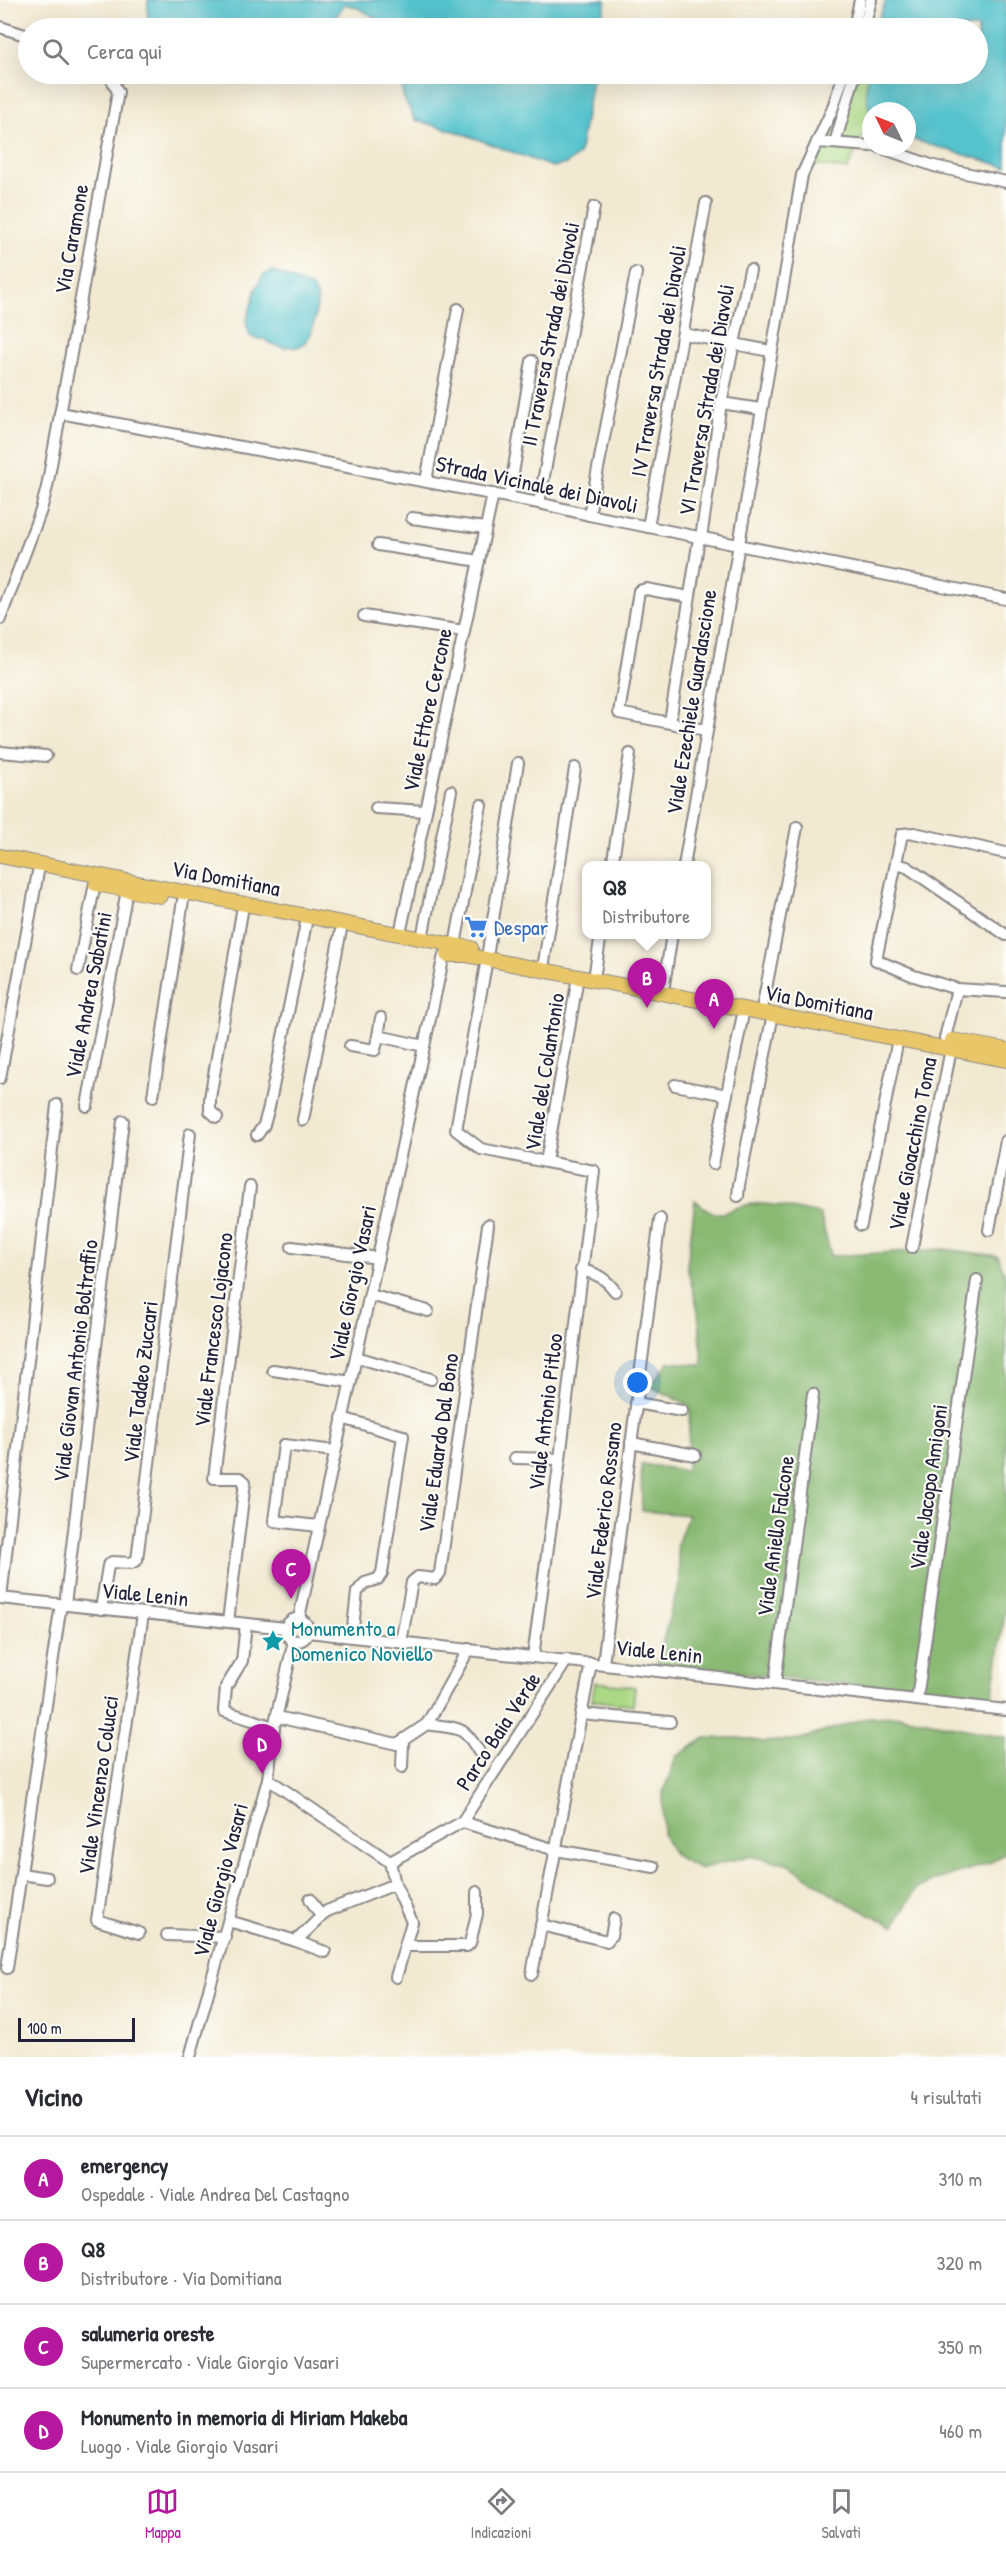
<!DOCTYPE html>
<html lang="it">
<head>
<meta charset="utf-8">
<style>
	:root { --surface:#fff; --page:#f7f7f7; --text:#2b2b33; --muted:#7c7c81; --line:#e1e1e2; --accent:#b5179e }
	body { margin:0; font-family:"Patrick Hand",sans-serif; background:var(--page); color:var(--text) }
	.compass { position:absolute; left:862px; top:102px; width:54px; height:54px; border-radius:50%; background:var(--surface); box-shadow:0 6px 24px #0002; rotate:313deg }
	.scale { position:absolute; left:18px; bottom:15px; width:117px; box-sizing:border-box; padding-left:6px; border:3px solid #22223b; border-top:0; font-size:16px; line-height:21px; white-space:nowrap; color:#22223b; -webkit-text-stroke:4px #fdfcf7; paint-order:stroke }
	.you { position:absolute; left:638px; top:1383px; width:21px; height:21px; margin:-15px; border:4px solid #fff; border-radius:50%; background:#1a73e8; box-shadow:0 0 0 9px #1a73e833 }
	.badge { display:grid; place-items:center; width:39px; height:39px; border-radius:50%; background:var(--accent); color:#fff; font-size:20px; font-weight:700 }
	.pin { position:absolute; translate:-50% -50px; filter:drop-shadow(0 2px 3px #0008) }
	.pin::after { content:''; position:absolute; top:32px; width:21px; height:18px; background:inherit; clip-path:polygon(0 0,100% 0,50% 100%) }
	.popup { position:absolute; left:582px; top:861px; width:129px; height:78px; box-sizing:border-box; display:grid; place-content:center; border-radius:12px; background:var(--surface); filter:drop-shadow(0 2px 4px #0005); font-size:20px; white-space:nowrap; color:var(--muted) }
	.popup b { font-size:22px; color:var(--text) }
	.popup::after { content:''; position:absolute; left:50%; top:100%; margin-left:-12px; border:12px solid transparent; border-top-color:var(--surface) }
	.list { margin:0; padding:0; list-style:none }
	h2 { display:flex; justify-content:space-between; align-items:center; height:78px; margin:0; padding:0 24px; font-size:26px }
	h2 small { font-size:20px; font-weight:400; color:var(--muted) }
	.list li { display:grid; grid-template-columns:39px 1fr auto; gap:18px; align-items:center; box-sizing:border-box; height:84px; padding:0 24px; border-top:2px solid var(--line) }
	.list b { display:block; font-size:22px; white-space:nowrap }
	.list p { margin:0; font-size:20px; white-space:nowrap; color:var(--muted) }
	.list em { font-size:20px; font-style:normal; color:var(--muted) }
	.icon { flex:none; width:33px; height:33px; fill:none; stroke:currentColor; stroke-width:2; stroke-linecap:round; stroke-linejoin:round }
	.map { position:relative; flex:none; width:1006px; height:2057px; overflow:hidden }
	.search { position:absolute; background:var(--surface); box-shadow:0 6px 24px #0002; left:18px; right:18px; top:18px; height:66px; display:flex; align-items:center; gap:15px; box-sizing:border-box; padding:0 21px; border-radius:33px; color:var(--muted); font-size:22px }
	.sheet { height:414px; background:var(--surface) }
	nav { display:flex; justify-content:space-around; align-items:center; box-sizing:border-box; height:84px; border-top:2px solid var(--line); background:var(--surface); font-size:16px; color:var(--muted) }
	nav a { display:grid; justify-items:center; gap:3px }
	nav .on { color:var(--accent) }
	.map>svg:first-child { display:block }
	.green { fill:#acd986; stroke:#677e60; stroke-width:1.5 }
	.forest { fill:#89b973; stroke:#566e57; stroke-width:1.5 }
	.water { fill:#55c2cc; stroke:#3c7284; stroke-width:1.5 }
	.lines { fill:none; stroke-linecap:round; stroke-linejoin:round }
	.minor-casing { stroke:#8a8686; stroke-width:14 }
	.major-casing { stroke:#8a8686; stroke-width:16 }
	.minor { stroke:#fff; stroke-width:10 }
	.major { stroke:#e9c769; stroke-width:14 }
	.labels { text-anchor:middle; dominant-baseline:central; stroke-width:4.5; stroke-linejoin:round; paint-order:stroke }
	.street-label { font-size:22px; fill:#22223b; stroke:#fdfcf7 }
	.shop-label { font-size:22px; fill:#366cbe; stroke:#fdfcf7; text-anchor:start }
	.culture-label { font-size:22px; fill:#0d838f; stroke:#fdfcf7; text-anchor:start }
</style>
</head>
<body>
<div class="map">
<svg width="1006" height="2057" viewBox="0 0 1006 2057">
	<rect width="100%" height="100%" fill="#fdfcf7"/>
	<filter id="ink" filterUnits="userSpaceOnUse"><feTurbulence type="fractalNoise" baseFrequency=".0167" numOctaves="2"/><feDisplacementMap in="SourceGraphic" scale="12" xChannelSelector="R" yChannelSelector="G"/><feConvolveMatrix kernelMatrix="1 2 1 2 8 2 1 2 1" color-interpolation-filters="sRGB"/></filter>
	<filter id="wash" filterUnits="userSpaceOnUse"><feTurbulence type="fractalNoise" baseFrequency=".008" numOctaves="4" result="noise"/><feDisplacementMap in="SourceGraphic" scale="24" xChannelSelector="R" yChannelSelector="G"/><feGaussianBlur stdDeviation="1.35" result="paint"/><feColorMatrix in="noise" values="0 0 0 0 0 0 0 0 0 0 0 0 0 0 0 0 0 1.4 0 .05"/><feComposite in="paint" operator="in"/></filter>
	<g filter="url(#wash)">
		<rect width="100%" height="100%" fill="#f1e9d1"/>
		<g class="green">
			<path d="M 849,74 L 868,74 L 866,92 L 871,118 L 847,170 L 812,164 L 844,93 Z"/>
			<path d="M 595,1682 L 635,1687 L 633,1706 L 592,1700 Z"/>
		</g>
		<g class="forest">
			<path d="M 695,1200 C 724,1226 725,1206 754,1204 C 771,1202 802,1211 820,1214 L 831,1256 L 943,1249 L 998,1256 L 1006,1278 L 1006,1605 L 992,1700 L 656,1664 L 680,1581 L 677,1545 L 688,1515 L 642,1511 L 641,1464 L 687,1471 L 690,1406 L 650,1386 L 669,1362 L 703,1365 L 698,1311 L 687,1266 Z"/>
			<path d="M 902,1716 L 1006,1737 L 1006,1853 L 990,1863 L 935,1880 L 916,1889 L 894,1926 L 840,1899 L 787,1863 L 748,1856 L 700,1869 L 674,1855 L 663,1834 L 663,1793 L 676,1757 L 705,1738 L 740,1738 L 764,1742 L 801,1739 L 870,1717 Z"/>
		</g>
		<g class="water">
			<path d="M 148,0 L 606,0 L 601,28 L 392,28 L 360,9 L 345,4 L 328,28 L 147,28 Z"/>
			<path d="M 886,0 L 1006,0 L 1006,167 L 907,138 L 907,111 L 871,111 L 871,118 L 866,92 L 868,74 L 978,74 L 978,28 L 875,28 Z"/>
			<path d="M 401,74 L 593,74 L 579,155 L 566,164 L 552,167 L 458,132 L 415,120 L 403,96 Z"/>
			<path d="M 272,271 L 311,287 L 318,298 C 314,317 316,343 294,348 L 289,346 L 285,348 L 269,343 L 265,339 L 256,339 L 250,336 L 246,323 L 256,288 L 263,275 Z"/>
		</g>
	</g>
	<g filter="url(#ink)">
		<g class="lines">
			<g class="minor-casing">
				<g id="minor">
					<path d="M 0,27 L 28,36"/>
					<path d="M 854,28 L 860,0"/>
					<path d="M 864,28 L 871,0"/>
					<path d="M 817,142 L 871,146"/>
					<path d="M 835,143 L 855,74"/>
					<path d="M 879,147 L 934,166 L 1006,182"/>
					<path d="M 684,334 L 770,351"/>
					<path d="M 721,403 L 760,409"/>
					<path d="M 60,413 L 539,503 L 589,515 L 1006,599"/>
					<path d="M 426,481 L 458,309"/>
					<path d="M 509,497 L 532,361"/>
					<path d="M 539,503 L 594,207"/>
					<path d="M 589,515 L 636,273"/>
					<path d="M 412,518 L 485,528"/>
					<path d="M 648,527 L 706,203"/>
					<path d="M 701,538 L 721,403 L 750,270"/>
					<path d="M 378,545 L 479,561"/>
					<path d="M 689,597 L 646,589 L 639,591 L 619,713 L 706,730"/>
					<path d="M 364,616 L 464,631"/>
					<path d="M 0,619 L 41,510 L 47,487 L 118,92 L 109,74"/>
					<path d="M 670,722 L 699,538"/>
					<path d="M 0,752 L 46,756"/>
					<path d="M 376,808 L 426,811"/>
					<path d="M 1006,853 L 914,833 L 902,834 L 876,960 L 914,976 L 957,989 L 1006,992"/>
					<path d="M 896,864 L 907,867 L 1006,935"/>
					<path d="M 612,866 L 630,754"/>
					<path d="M 684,866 L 802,175 L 832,110 L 844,74"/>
					<path d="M 400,934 L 493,494"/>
					<path d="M 422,938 L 451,791"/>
					<path d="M 455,945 L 481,805"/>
					<path d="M 488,951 L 518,763"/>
					<path d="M 487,959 L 456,1130 L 481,1149 L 546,1162"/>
					<path d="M 544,962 L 575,768"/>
					<path d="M 78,970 L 95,883"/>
					<path d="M 595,972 L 601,934"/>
					<path d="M 664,985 L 672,934"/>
					<path d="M 763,1004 L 797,827"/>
					<path d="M 381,1018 L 378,1036 L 424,1046"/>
					<path d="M 945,1038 L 957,989"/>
					<path d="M 350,1046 L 375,1050 L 378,1036"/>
					<path d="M 0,1078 L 38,872"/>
					<path d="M 675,1085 L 727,1095"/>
					<path d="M 153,1096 L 183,900"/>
					<path d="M 87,1106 L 127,890"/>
					<path d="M 217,1117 L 210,1111 L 210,1098 L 242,912"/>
					<path d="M 303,1120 L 341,930"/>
					<path d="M 257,1135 L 264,1125 L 269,1107 L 306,923"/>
					<path d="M 713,1164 L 744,1009"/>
					<path d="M 738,1196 L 739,1185 L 773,1014"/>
					<path d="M 861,1225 L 898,1039"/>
					<path d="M 989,1230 L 1006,1141"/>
					<path d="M 292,1247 L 378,1258"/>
					<path d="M 912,1247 L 951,1049"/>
					<path d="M 581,1270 C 597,1273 606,1279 615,1291"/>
					<path d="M 370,1295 L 428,1311"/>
					<path d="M 356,1357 L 431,1379"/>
					<path d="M 273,1370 L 351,1382"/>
					<path d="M 636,1403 L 682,1411"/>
					<path d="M 342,1418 L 403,1436 L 382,1573 L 378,1579 L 365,1583 L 357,1592 L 352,1636"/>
					<path d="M 631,1443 L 695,1455"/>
					<path d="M 515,1458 L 560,1459"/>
					<path d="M 318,1526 L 274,1521 L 284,1445 L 335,1451"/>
					<path d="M 0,1598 L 286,1628"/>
					<path d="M 1,1598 L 57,1105"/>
					<path d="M 65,1605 L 123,1121"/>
					<path d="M 101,1609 L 108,1566 L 112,1562 L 131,1563 L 137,1560 L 190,1134"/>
					<path d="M 299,1618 L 444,955"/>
					<circle cx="297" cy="1630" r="11"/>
					<path d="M 228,1622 L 245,1482 L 240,1478 L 214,1478 L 250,1187"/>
					<path d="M 246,1624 L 242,1661 L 226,1687 L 224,1711 L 274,1727"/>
					<path d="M 308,1632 L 1006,1710"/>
					<path d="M 401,1642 L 412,1582 L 418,1577 L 435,1579 L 440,1573 L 488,1225"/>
					<path d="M 533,1657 L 560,1459 L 594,1171 L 546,1162 L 578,977"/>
					<path d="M 603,1664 L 660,1219"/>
					<path d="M 775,1683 L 813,1394"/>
					<path d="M 917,1699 L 977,1280"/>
					<path d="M 581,1714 L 670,1722"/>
					<path d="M 277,1717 L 397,1744 L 427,1724 L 469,1649"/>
					<path d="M 427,1724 C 458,1729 463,1724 479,1752"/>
					<path d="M 402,1767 L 403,1742"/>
					<path d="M 268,1779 L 390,1862"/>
					<path d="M 462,1822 L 556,1850 L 654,1867"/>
					<path d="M 21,1874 L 47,1878"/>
					<path d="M 310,1899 L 321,1916"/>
					<path d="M 229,1921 L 296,1941 L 327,1911 L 395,1884"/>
					<path d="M 541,1925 L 607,1941 L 611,1936 L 614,1919"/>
					<path d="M 139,1933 L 97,1920 L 143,1614"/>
					<path d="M 167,1935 L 225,1937"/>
					<path d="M 296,1941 L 325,1952"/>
					<path d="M 406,1946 L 467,1946 L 470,1943 L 477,1914 L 477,1892"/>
					<path d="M 7,1968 L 61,1604"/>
					<path d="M 532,1974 L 591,1663"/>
					<path d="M 396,1977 L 412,1922 L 395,1884 L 390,1862 L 462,1822 L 567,1660"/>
					<path d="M 190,2057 L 268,1779 L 274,1727 L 294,1641"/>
				</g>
			</g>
			<g class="major-casing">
				<g id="major">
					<path d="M 0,856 L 444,943"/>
					<path d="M 96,884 L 160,896"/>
					<path d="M 449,944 L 471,948"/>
					<path d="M 447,955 L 466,955 L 1006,1060"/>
					<path d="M 952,1040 L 1006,1050"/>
				</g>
			</g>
			<use href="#minor" class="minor"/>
			<use href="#major" class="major"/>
		</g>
	</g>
	<defs>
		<g id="supermarket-bare" transform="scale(1.8)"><path d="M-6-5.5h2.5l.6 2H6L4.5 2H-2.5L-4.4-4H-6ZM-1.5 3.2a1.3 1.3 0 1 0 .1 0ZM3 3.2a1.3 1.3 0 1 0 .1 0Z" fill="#3f7fe0" stroke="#fdfcf7" stroke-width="2.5" paint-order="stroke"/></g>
		<g id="sight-bare" transform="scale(1.8)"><path d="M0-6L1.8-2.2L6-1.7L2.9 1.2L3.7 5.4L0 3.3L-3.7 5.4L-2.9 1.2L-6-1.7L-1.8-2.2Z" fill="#0f9aa8" stroke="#fdfcf7" stroke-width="2.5" paint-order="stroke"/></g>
	</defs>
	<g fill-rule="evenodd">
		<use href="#supermarket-bare" x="476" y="927"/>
		<use href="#sight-bare" x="273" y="1641"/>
	</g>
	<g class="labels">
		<g class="street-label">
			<text transform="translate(71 239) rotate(-80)">Via Caramone</text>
			<text transform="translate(550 334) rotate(-79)">II Traversa Strada dei Diavoli</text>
			<text transform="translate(658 361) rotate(-80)">IV Traversa Strada dei Diavoli</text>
			<text transform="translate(706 400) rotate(-80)">VI Traversa Strada dei Diavoli</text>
			<text transform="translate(537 484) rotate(12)">Strada Vicinale dei Diavoli</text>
			<text transform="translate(691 702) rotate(-81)">Viale Ezechiele Guardascione</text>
			<text transform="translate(427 710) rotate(-78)">Viale Ettore Cercone</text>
			<text transform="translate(226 878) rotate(11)">Via Domitiana</text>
			<text transform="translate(88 995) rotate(-79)">Viale Andrea Sabatini</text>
			<text transform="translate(819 1002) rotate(11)">Via Domitiana</text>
			<text transform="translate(544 1072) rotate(-81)">Viale del Colantonio</text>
			<text transform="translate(912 1144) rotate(-79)">Viale Gioacchino Toma</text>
			<text transform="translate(352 1283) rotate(-78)">Viale Giorgio Vasari</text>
			<text transform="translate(213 1330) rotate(-83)">Viale Francesco Lojacono</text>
			<text transform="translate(75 1361) rotate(-83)">Viale Giovan Antonio Boltraffio</text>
			<text transform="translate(140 1382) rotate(-83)">Viale Taddeo Zuccari</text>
			<text transform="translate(545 1412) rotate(-83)">Viale Antonio Pitloo</text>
			<text transform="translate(438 1443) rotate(-82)">Viale Eduardo Dal Bono</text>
			<text transform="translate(928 1487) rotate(-82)">Viale Jacopo Amigoni</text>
			<text transform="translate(603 1511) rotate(-83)">Viale Federico Rossano</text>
			<text transform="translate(775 1536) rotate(-82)">Viale Aniello Falcone</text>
			<text transform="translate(145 1594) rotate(6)">Viale Lenin</text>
			<text transform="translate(659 1651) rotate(6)">Viale Lenin</text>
			<text transform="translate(498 1731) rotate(-57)">Parco Baia Verde</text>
			<text transform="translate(98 1785) rotate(-82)">Viale Vincenzo Colucci</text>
			<text transform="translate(220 1880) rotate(-75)">Viale Giorgio Vasari</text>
		</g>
		<g class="shop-label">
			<text x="494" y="927">Despar</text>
		</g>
		<g class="culture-label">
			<text x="291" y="1628">Monumento a<tspan x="291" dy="25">Domenico Noviello</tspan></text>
		</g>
	</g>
</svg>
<svg class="compass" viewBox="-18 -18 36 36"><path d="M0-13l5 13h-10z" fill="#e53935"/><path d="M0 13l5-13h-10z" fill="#7c7c81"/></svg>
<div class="scale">100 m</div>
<div class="you"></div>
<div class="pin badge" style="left:714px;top:1029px">A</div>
<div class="pin badge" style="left:647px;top:1008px">B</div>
<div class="popup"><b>Q8</b>Distributore</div>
<div class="pin badge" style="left:291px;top:1599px">C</div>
<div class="pin badge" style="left:262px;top:1774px">D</div>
<div class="search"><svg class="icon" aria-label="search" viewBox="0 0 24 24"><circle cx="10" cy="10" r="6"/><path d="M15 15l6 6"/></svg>Cerca qui</div>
</div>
<section class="sheet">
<h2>Vicino<small>4 risultati</small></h2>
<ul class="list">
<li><span class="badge">A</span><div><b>emergency</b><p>Ospedale · Viale Andrea Del Castagno</p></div><em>310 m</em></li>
<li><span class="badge">B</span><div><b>Q8</b><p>Distributore · Via Domitiana</p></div><em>320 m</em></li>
<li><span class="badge">C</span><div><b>salumeria oreste</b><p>Supermercato · Viale Giorgio Vasari</p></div><em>350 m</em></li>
<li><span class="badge">D</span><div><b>Monumento in memoria di Miriam Makeba</b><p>Luogo · Viale Giorgio Vasari</p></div><em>460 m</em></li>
</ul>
</section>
<nav>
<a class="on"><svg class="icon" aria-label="map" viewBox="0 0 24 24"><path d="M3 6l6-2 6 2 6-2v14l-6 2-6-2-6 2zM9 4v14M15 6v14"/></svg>Mappa</a>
<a><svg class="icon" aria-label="directions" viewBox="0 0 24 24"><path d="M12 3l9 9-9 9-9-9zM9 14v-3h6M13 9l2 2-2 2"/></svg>Indicazioni</a>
<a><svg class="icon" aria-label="saved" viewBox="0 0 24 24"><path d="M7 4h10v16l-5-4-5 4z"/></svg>Salvati</a>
</nav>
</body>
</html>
